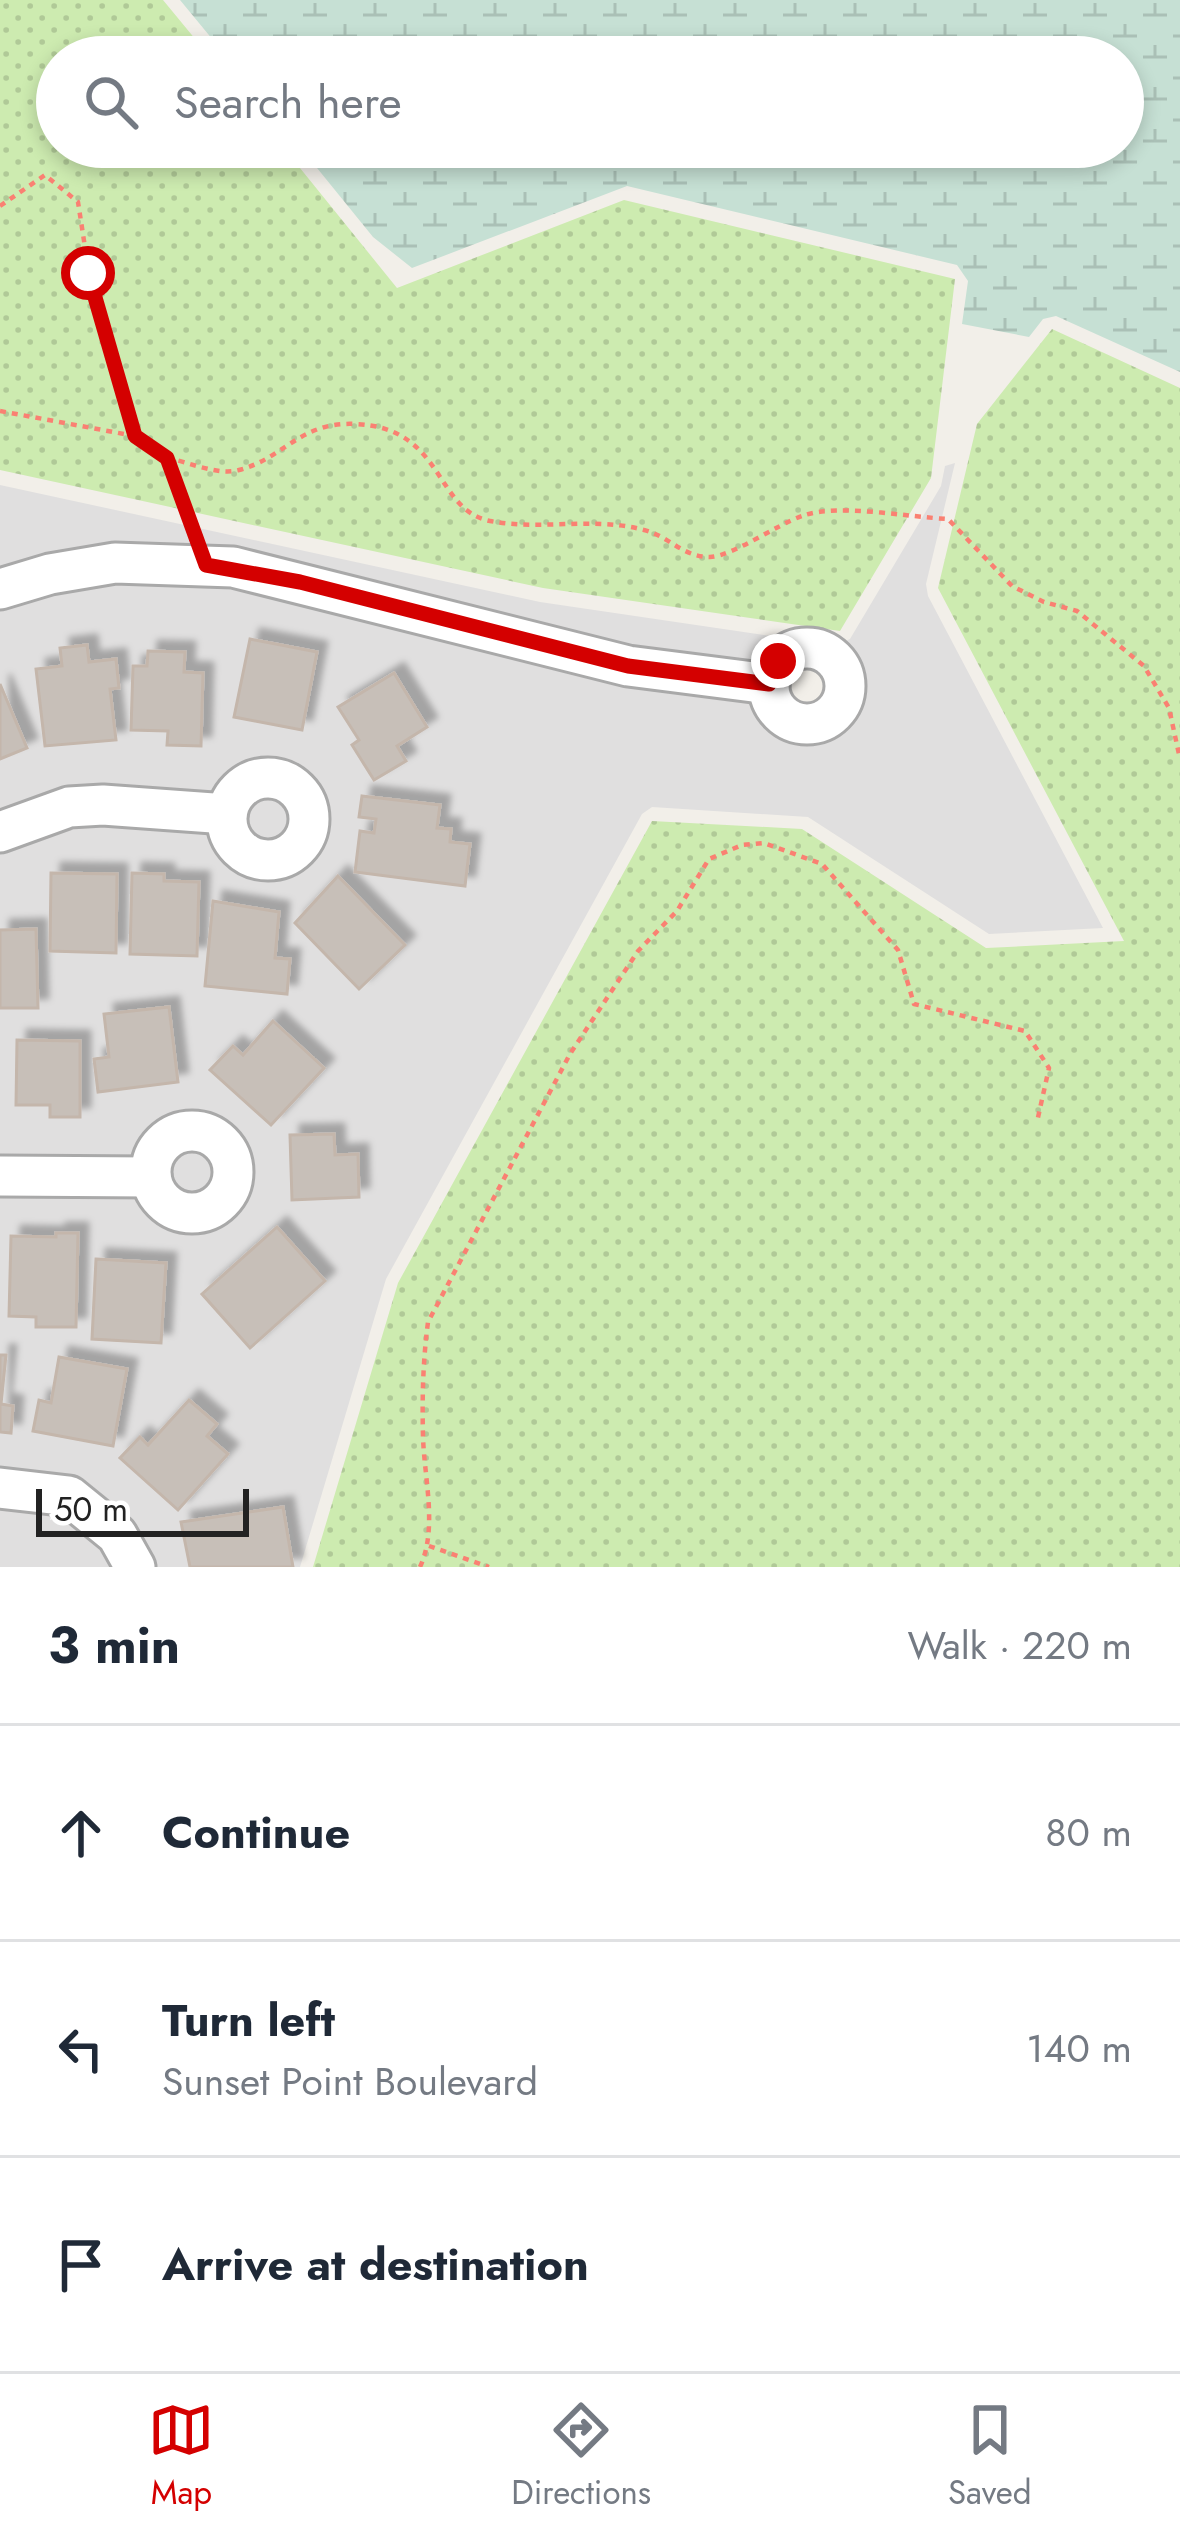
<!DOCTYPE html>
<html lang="en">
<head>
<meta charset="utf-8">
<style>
	:root { --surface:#fff; --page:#f6f6f7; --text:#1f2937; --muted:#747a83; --line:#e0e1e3; --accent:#d40000 }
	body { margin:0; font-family:Jost,sans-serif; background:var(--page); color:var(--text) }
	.scale { position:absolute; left:36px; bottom:30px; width:213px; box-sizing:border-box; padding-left:12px; border:6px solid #222; border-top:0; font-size:33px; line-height:42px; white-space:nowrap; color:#222; -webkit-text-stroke:9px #fff; paint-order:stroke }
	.stop { position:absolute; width:36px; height:36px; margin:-27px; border:9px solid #d40000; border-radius:50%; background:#fff }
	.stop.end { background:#d40000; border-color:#fff; box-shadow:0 3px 12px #0008 }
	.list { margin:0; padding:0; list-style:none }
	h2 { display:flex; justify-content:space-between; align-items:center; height:156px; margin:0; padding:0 48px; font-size:51px }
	h2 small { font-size:39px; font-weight:400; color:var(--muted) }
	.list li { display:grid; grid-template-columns:78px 1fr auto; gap:36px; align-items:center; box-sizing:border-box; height:216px; padding:0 48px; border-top:3px solid var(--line) }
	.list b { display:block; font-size:45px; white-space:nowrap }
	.list p { margin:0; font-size:39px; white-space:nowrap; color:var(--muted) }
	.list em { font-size:39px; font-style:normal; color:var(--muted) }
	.icon { flex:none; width:66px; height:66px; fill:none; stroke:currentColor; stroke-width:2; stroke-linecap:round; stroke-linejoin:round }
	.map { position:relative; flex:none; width:1180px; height:1567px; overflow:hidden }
	.search { position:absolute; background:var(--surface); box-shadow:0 6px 18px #0003; left:36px; right:36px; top:36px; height:132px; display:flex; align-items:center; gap:30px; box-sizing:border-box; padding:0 42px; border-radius:66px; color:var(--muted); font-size:45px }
	.sheet { height:804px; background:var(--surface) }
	nav { display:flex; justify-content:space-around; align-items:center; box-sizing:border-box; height:168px; border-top:3px solid var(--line); background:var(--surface); font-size:33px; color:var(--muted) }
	nav a { display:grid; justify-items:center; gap:6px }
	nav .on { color:var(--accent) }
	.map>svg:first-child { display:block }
	.residential { fill:#e0dfdf }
	.grass { fill:url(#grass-dots) }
	.wetland { fill:url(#wetland-marsh) }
	.building { fill:#c7bfb8; stroke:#c4b6ab; stroke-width:3; filter:url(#shadow) }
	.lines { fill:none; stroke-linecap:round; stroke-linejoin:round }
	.minor-casing { stroke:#a9a9a9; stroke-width:45 }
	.path { stroke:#fa8072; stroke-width:4.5; stroke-dasharray:6 6; stroke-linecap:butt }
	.minor { stroke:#fff; stroke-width:39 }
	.route { stroke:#d40000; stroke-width:15 }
</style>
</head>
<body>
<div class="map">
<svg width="1180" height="1567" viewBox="0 0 1180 1567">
	<defs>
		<pattern id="grass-dots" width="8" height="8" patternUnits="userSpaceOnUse" patternTransform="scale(3)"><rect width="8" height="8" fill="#cdebb0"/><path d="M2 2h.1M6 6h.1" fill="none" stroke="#b0c997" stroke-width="1.8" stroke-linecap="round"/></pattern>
		<pattern id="wetland-marsh" width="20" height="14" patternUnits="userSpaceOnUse" patternTransform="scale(3)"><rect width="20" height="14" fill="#c6e0d4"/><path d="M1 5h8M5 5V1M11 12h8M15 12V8" fill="none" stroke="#aac0b6"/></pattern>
		<filter id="shadow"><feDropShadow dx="10" dy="-10" stdDeviation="3" flood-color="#0004"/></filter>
	</defs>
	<rect width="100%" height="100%" fill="#f2efe9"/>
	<g class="residential">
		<path d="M 955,463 L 926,584 L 928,596 L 1103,928 L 989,934 L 808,817 L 652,807 L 642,814 L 386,1279 L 300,1567 L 0,1567 L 0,606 L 53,590 L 116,580 L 231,583 L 756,699 L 762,715 L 778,732 L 793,739 L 821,738 L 837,731 L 849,719 L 858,697 L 856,667 L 839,644 L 850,639 L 941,486 L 945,466 Z"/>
		<path d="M 0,485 L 540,602 L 784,638 L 770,648 L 758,666 L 630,649 L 303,566 L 0,572 Z"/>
	</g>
	<g class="grass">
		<path d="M 0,0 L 163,0 L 210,57 L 57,57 L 57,147 L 283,147 L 397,288 L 624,200 L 955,279 L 931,478 L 840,631 L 543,588 L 0,470 Z"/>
		<path d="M 1052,329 L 1180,388 L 1180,1567 L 313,1567 L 398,1283 L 652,821 L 802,829 L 986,948 L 1124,941 L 938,588 L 977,424 Z"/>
	</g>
	<path class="wetland" d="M 180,0 L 1180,0 L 1180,372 L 1056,316 L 1043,319 L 1029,337 L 962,324 L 968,281 L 957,265 L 627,186 L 412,268 L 373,237 L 300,147 L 1123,147 L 1123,57 L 227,57 Z"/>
	<g class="building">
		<path d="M 250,639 L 317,652 L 302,730 L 234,717 Z"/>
		<path d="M 87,645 L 89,662 L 116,659 L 119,688 L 110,689 L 116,740 L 45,746 L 36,669 L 62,666 L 60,648 Z"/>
		<path d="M 148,651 L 185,652 L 184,672 L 203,673 L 201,746 L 167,745 L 168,731 L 131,730 L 133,666 L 147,666 Z"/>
		<path d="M 394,673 L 427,727 L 397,746 L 406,761 L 374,780 L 352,745 L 359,740 L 338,707 Z"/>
		<path d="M 0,684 L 27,748 L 0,759 Z"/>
		<path d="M 362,796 L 440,805 L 437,828 L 451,829 L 450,842 L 470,844 L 465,886 L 355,872 L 360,831 L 374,833 L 376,819 L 359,817 Z"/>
		<path d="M 51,873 L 117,874 L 116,953 L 50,951 Z"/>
		<path d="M 132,873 L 164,874 L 164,881 L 199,882 L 197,956 L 130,954 Z"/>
		<path d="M 338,876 L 405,945 L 359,989 L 295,923 Z"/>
		<path d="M 213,901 L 279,912 L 275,958 L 290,959 L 287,994 L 205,986 Z"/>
		<path d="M 36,929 L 38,1008 L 0,1008 L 0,930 Z"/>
		<path d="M 169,1007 L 178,1082 L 98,1092 L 94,1059 L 109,1057 L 104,1014 Z"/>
		<path d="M 273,1021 L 324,1068 L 271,1125 L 210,1070 L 233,1046 L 243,1055 Z"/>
		<path d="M 17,1040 L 80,1041 L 80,1117 L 50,1117 L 50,1105 L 16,1105 Z"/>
		<path d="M 334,1134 L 335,1155 L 358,1154 L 359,1197 L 292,1200 L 290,1135 Z"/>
		<path d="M 277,1227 L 325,1281 L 250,1348 L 202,1294 Z"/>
		<path d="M 56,1233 L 78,1233 L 76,1327 L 36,1327 L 36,1317 L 9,1316 L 11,1236 L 56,1237 Z"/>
		<path d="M 96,1259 L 166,1263 L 161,1343 L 92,1339 Z"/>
		<path d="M 0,1355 L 6,1355 L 1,1404 L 13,1406 L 11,1433 L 0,1432 Z"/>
		<path d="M 59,1357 L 127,1369 L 113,1446 L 33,1431 L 39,1400 L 51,1403 Z"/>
		<path d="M 189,1400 L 217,1424 L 207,1436 L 228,1454 L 178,1510 L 120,1458 L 140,1437 L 148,1445 Z"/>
		<path d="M 283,1507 L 293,1567 L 190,1567 L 181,1522 Z"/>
	</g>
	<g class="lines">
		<g class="minor-casing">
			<g id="minor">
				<path d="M 0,589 L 50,574 L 115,563 L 233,567 L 628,666 L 769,684"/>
				<circle cx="807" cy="686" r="38"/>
				<circle cx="268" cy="819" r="41"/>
				<path d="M 0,832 L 69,807 L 103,805 L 227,814"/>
				<circle cx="192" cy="1172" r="41"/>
				<path d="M 0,1176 L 151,1177"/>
				<path d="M 0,1488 L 69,1496 L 117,1535 L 135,1567"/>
			</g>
		</g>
		<g class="path">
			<path d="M 0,206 L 45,175 L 78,202 L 89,273 L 135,436"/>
			<path d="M 0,411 L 135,436 L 167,458 L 193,530"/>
			<path d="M 167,458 C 189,462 218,476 239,470 C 285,458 300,421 356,424 C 445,428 434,510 490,521 C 541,531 593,516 644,530 C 669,536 682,557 710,557 C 733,556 778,524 802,516 C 838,503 907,517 948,519 L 1012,586 L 1044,602 L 1077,611 L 1144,666 L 1169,708 L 1180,759"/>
			<path d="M 429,1546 L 489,1567"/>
			<path d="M 420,1567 C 438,1528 424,1478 423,1436 C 422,1397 423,1360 428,1322 L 570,1054 L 638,951 L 677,911 L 709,859 L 742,845 L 764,843 L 822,864 L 898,950 L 914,1004 L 1025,1031 L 1049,1068 L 1037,1122"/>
		</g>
		<use href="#minor" class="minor"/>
	</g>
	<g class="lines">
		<path class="route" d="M 88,273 L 135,436 L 167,458 L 206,565 L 300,582 L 628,666 L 769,684 L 778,661"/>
	</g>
</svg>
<div class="scale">50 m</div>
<div class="stop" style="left:88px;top:273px"></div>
<div class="stop end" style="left:778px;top:661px"></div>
<div class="search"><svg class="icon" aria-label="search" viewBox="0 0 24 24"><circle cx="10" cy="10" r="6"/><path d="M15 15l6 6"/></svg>Search here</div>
</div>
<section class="sheet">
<h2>3 min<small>Walk · 220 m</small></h2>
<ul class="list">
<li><svg class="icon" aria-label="ahead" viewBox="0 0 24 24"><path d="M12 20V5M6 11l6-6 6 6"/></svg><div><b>Continue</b></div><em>80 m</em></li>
<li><svg class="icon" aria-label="left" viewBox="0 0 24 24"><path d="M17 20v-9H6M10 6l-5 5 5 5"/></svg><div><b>Turn left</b><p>Sunset Point Boulevard</p></div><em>140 m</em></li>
<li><svg class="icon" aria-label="arrive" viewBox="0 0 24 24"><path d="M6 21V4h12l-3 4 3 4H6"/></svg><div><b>Arrive at destination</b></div></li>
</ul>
</section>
<nav>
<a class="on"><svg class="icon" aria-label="map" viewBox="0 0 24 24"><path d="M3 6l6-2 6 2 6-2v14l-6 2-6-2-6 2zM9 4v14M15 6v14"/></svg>Map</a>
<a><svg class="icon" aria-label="directions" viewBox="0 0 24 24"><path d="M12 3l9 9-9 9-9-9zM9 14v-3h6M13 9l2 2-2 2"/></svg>Directions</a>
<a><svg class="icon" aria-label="saved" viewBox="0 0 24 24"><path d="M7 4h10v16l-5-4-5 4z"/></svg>Saved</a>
</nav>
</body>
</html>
